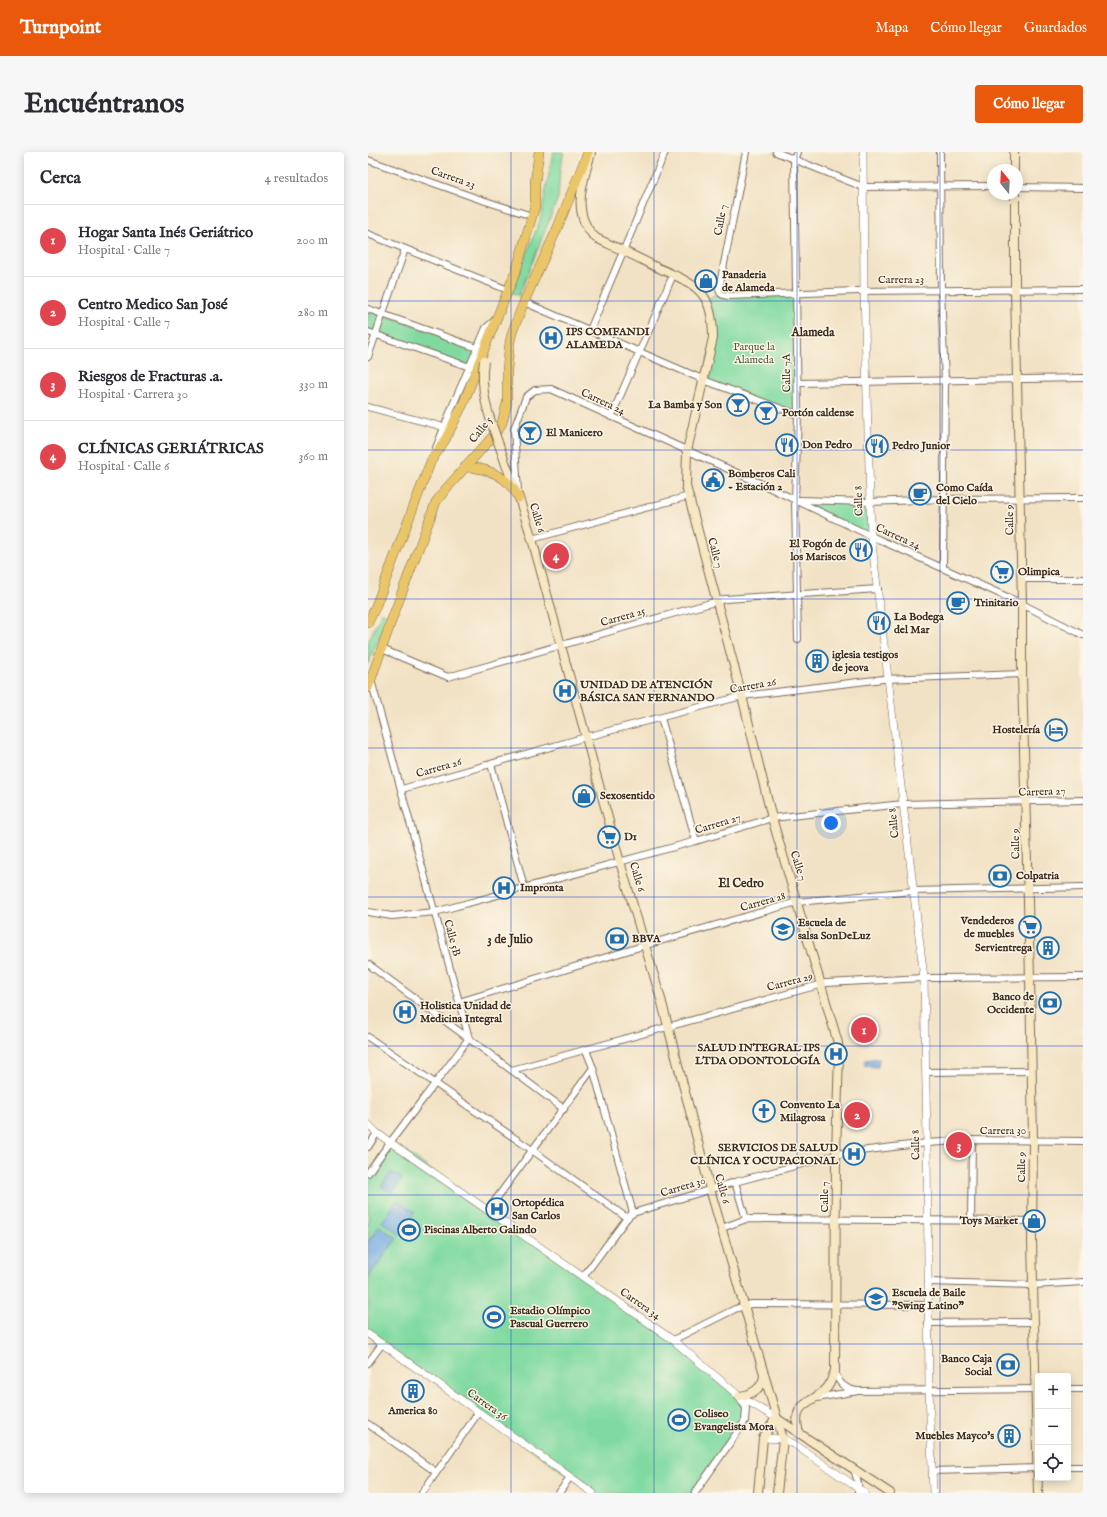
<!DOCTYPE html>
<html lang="es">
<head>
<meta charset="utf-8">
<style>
	:root { --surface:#fff; --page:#f7f7f7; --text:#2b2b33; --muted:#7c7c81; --line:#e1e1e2; --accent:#ea580c }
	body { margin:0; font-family:"IM FELL English",serif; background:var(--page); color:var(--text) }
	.controls { position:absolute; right:12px; bottom:12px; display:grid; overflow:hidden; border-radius:4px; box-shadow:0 2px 10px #0003 }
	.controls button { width:36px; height:36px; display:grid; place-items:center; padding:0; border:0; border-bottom:1px solid var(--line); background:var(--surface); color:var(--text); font:20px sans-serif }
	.compass { position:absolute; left:619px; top:12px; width:36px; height:36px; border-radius:50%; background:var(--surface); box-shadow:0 2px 10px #0003; rotate:342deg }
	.you { position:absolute; left:463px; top:671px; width:14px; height:14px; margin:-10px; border:3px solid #fff; border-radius:50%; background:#1a73e8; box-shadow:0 0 0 6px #1a73e833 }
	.badge { display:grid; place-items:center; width:26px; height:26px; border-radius:50%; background:var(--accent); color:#fff; font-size:13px; font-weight:700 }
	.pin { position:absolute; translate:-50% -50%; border:2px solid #fff; box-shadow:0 1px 4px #0006 }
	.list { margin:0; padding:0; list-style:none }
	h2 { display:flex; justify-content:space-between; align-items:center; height:52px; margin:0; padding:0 16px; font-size:17px }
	h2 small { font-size:13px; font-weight:400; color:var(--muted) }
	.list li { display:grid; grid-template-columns:26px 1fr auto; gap:12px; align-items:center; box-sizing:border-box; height:72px; padding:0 16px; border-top:1px solid var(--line) }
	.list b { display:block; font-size:15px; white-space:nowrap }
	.list p { margin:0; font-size:13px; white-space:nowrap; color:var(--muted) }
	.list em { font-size:13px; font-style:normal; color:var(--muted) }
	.icon { flex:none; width:22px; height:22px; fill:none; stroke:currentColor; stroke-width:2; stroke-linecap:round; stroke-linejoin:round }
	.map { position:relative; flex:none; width:715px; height:1341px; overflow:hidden; border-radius:4px }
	header { display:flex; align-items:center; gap:24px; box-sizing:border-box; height:56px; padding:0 20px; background:var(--accent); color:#fff }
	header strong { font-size:19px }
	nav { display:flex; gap:22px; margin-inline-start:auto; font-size:14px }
	.intro { display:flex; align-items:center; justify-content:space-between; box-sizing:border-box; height:96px; padding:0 24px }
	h1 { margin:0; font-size:28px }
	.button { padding:10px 18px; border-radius:4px; background:var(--accent); color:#fff; font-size:14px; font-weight:700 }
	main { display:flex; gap:24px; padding:0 24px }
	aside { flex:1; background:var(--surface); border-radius:4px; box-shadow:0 2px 10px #0003 }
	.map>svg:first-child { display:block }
	.green { fill:#80daa0; stroke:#5e825f }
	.water { fill:#74ace3; stroke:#586b80 }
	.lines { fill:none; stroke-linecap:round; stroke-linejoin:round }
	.minor-casing { stroke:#7b6a58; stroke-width:8 }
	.tertiary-casing { stroke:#7b6a58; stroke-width:8 }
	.secondary-casing { stroke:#7b6a58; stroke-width:10 }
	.primary-casing { stroke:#7b6a58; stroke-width:10 }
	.minor { stroke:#fff; stroke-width:6 }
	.tertiary { stroke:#fff; stroke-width:7 }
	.secondary { stroke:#f7e8c3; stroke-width:8 }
	.primary { stroke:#ebc669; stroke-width:9 }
	.secondary-bridge-casing { stroke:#7b6a58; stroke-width:10; stroke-linecap:butt }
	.secondary-bridge { stroke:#f7e8c3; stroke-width:8 }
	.grid { fill:none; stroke:#1d4ed8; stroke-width:1; stroke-opacity:0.55 }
	.labels { text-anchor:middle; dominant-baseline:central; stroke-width:3; stroke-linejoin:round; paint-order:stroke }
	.street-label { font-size:11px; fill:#3b2a1e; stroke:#fcf5e5 }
	.poi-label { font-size:11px; font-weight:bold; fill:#3b2a1e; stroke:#fcf5e5; text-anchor:start }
	.park-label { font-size:11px; fill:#4c563e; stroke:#fcf5e5 }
	.neighbourhood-label { font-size:12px; font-weight:bold; fill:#3b2a1e; stroke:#fcf5e5 }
</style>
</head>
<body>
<header>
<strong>Turnpoint</strong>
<nav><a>Mapa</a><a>Cómo llegar</a><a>Guardados</a></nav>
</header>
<div class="intro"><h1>Encuéntranos</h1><a class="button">Cómo llegar</a></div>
<main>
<aside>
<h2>Cerca<small>4 resultados</small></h2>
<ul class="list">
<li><span class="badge" style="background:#e0444e">1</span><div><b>Hogar Santa Inés Geriátrico</b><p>Hospital · Calle 7</p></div><em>200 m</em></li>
<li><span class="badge" style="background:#e0444e">2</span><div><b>Centro Medico San José</b><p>Hospital · Calle 7</p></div><em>280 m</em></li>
<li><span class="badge" style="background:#e0444e">3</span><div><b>Riesgos de Fracturas .a.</b><p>Hospital · Carrera 30</p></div><em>330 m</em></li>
<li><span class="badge" style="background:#e0444e">4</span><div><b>CLÍNICAS GERIÁTRICAS</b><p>Hospital · Calle 6</p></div><em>360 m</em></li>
</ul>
</aside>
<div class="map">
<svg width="715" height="1341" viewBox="0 0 715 1341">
	<rect width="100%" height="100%" fill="#fcf5e5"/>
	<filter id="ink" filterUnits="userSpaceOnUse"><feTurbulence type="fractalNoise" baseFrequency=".025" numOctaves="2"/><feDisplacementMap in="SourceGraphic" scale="8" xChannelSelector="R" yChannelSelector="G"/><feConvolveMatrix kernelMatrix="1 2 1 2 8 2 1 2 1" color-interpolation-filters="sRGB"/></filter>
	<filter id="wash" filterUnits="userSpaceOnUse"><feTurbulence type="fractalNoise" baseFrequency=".012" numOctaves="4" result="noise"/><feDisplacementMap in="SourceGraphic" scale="16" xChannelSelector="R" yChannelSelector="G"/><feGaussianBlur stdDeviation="0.9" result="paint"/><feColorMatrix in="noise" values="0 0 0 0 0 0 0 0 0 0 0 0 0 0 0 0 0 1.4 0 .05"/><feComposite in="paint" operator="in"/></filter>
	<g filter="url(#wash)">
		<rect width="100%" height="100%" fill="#f2e2c5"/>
		<g class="green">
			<path d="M 185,0 L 196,0 L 192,16 L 190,46 L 151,144 L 143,140 L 172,68 Z"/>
			<path d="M 352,141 L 427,142 L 430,263 L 335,228 L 345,186 L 338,147 Z"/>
			<path d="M 0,157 L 109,196 L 102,215 L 0,180 Z"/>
			<path d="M 427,348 L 501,350 L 503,384 Z"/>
			<path d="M 14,460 L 20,464 L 0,512 L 0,490 Z"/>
			<path d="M 22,989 L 305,1188 L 376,1251 L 377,1269 L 327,1341 L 225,1341 L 0,1182 L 0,1021 Z"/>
		</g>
		<g class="water">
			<path d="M 511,906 L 510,915 L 497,914 L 497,908 Z"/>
			<path d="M 24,1020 L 34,1027 L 24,1041 L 13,1034 Z"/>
			<path d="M 29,1048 L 47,1060 L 32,1082 L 14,1070 Z"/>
			<path d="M 11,1074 L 29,1086 L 0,1126 L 0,1090 Z"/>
		</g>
	</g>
	<g filter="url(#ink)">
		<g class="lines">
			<g class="minor-casing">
				<g id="minor">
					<path d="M 378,0 L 351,137 C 352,143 355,143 360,144 L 489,139 L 715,137"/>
					<path d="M 408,0 L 495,35 L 625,34"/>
					<path d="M 429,0 L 426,8 L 430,263 L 427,348 L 430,487"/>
					<path d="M 572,0 L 573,139 L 577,229 L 575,415"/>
					<path d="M 0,8 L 108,46 L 164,64"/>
					<path d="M 649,35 L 715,36"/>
					<path d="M 0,82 L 140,138"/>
					<path d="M 156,150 L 341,230 L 430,263"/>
					<path d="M 0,157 L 109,196"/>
					<path d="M 222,178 L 297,0"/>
					<path d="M 0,180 L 102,215"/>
					<path d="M 0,205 L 37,97"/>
					<path d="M 430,231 L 715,226"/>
					<path d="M 0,255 L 76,275"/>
					<path d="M 243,265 L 305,123"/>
					<path d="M 68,296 L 85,253 L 118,176 L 126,169"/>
					<path d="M 150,340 L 146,277 L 158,245 L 167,238 L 183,237 L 398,334 L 503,384 L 648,449 L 715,483"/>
					<path d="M 431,348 L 501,350 L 575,347 L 715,346"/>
					<path d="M 164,387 L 321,344"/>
					<path d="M 654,427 L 715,427"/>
					<path d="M 14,497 L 80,525 L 357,447 L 510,437"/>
					<path d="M 293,566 L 328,689"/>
					<path d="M 123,612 L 156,735"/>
					<path d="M 34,637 L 218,585 L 374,544 L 515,527 L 654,522"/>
					<path d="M 0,760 L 24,764 L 67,760 L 328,689 L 404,666 L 535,652 L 715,648"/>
					<path d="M 0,812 L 196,957"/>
					<path d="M 91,850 L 278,793 L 429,750 L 545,739 L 715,735"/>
					<path d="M 0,885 L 164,998 L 259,1066"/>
					<path d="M 218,898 L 225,916 L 265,1061"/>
					<path d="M 144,918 L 458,831 L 556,826 L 715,825"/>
					<path d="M 558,920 L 663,919"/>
					<path d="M 0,995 L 9,981"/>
					<path d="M 0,1021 C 32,975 68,932 101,886 L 3,528"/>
					<path d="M 367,1030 L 378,1067"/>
					<path d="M 120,1058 L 225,916"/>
					<path d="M 603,1069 L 604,988"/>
					<path d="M 354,1076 L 378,1067 L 664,1069"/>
					<path d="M 215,1125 L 259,1066 L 265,1061 L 367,1030 L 475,1001 L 559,991 L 604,988 L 715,989"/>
					<path d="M 560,1130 L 665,1133 L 715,1130"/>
					<path d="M 560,1171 L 666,1170"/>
					<path d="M 305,1188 L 367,1157 L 383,1152 L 560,1153"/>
					<path d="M 0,1211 L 14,1192"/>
					<path d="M 467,1219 C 470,1231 476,1236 488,1239"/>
					<path d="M 700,1237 L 715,1237"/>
					<path d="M 448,1246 L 490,1239 L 670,1237"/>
					<path d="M 0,1272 L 68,1320"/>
					<path d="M 700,1315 L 715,1315"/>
					<path d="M 486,1317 L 490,1331 L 490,1341"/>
					<path d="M 564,1319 L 670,1316"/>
					<path d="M 54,1341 L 110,1261"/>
					<path d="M 191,1341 L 202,1325"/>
					<path d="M 327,1341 L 377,1269 L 378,1256 L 371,1245"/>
				</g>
			</g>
			<g class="tertiary-casing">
				<g id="tertiary">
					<path d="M 495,0 L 496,139 L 503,384 L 556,826 L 559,991 L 561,1238 L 565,1341"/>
					<path d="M 0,972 L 9,981 L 305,1188 L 371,1244 L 408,1266"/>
					<path d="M 0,1182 L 225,1341"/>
					<path d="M 395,1286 L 415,1287 L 426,1292 L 497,1341"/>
				</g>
			</g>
			<g class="secondary-casing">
				<g id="secondary">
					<path d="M 646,0 L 646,18"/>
					<path d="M 223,1 C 215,30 202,62 228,86 C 247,95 267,104 286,114 C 301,121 324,129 334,142 C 344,154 345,172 345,186 L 319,299 L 318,334 L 374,544 L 404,666 L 470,891 L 471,901 L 468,1002 L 467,1219 C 464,1225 463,1231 459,1236 C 442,1254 423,1248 431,1282"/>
					<path d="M 647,42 L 647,138 L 654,452 L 654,522 L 662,826 L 665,989 L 664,1088 L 670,1341"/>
					<path d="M 138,313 L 151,346 L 164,387 L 252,710 L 293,847 L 342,1037 L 415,1287 L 409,1341"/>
					<path d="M 371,1244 C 384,1243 395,1236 396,1223"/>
					<path d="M 408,1266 L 522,1341"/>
					<path d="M 390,1341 L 395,1286 L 408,1266"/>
				</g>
			</g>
			<g class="primary-casing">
				<g id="primary">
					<path d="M 97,315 C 121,316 140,324 151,346"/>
					<path d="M 0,471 L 7,456 L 63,309 L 77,288 L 96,250 L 119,190 L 148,119 L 167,54 L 167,31 L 171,0"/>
					<path d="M 0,536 L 24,467 L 68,350 L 77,338 L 127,282 L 134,271 L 139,251 L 139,217 L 142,189 L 145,178 L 156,150 L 189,77 L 220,0"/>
				</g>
			</g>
			<use href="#minor" class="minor"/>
			<use href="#tertiary" class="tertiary"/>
			<use href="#secondary" class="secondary"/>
			<use href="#primary" class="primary"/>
			<g class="secondary-bridge-casing">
				<path id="secondary-bridge" d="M 116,209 C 110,245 127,279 138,313"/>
			</g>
			<use href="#secondary-bridge" class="secondary-bridge"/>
		</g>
	</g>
	<path class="grid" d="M 143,0 L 143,1341M 286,0 L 286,1341M 429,0 L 429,1341M 572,0 L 572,1341M 0,149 L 715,149M 0,298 L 715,298M 0,447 L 715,447M 0,596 L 715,596M 0,745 L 715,745M 0,894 L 715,894M 0,1043 L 715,1043M 0,1192 L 715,1192"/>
	<defs>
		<g id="shop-ring" transform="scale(1.15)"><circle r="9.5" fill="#fcf5e5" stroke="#1f6fb2" stroke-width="1.5"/><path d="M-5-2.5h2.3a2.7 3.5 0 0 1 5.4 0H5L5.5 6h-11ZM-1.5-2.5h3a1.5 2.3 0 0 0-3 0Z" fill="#1f6fb2"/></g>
		<g id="hospital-ring" transform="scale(1.15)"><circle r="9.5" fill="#fcf5e5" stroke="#1f6fb2" stroke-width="1.5"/><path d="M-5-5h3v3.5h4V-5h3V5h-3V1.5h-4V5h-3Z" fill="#1f6fb2"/></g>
		<g id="bar-ring" transform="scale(1.15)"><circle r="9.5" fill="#fcf5e5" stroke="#1f6fb2" stroke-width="1.5"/><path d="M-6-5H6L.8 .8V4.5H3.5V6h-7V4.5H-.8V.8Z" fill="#1f6fb2"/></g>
		<g id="restaurant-ring" transform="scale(1.15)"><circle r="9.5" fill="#fcf5e5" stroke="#1f6fb2" stroke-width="1.5"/><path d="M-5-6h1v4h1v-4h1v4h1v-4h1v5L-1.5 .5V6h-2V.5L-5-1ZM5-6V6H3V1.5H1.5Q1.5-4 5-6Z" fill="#1f6fb2"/></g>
		<g id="civic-ring" transform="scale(1.15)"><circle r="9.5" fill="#fcf5e5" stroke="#1f6fb2" stroke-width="1.5"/><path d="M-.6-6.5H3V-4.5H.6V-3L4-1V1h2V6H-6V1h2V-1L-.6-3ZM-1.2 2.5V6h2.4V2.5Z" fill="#1f6fb2"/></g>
		<g id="cafe-ring" transform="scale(1.15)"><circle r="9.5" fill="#fcf5e5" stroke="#1f6fb2" stroke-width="1.5"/><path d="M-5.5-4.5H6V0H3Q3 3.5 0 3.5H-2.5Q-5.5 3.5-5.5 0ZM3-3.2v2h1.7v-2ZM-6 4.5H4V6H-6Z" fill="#1f6fb2"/></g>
		<g id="supermarket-ring" transform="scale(1.15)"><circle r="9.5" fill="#fcf5e5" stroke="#1f6fb2" stroke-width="1.5"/><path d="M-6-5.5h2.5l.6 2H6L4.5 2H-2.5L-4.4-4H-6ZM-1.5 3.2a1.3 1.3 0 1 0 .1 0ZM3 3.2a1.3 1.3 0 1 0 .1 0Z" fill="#1f6fb2"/></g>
		<g id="building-ring" transform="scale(1.15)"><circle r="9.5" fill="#fcf5e5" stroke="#1f6fb2" stroke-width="1.5"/><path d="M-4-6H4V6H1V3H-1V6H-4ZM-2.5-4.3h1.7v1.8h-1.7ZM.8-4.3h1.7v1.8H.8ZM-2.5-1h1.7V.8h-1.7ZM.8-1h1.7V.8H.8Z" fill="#1f6fb2"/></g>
		<g id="hotel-ring" transform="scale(1.15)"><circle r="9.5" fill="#fcf5e5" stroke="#1f6fb2" stroke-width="1.5"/><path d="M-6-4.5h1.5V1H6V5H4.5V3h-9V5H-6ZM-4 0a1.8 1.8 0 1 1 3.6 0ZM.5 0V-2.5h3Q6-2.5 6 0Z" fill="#1f6fb2"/></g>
		<g id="bank-ring" transform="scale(1.15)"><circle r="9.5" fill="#fcf5e5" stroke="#1f6fb2" stroke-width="1.5"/><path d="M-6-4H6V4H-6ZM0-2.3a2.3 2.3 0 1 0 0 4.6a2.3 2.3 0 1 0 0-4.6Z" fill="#1f6fb2"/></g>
		<g id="school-ring" transform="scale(1.15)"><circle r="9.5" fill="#fcf5e5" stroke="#1f6fb2" stroke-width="1.5"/><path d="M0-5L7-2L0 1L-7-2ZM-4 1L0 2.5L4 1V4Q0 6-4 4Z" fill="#1f6fb2"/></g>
		<g id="church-ring" transform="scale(1.15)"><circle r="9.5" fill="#fcf5e5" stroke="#1f6fb2" stroke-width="1.5"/><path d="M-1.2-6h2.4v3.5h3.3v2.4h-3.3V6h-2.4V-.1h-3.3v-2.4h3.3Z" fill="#1f6fb2"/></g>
		<g id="stadium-ring" transform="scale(1.15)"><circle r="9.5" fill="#fcf5e5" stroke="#1f6fb2" stroke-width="1.5"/><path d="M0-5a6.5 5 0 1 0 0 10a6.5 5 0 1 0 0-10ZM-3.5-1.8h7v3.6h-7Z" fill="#1f6fb2"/></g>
	</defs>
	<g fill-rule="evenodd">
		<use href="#shop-ring" x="338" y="129"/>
		<use href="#hospital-ring" x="183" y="186"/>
		<use href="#bar-ring" x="370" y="253"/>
		<use href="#bar-ring" x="398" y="261"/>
		<use href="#bar-ring" x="162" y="281"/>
		<use href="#restaurant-ring" x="419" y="293"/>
		<use href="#restaurant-ring" x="509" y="294"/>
		<use href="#civic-ring" x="345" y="328"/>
		<use href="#cafe-ring" x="552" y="342"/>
		<use href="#restaurant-ring" x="493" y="398"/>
		<use href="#supermarket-ring" x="634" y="420"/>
		<use href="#cafe-ring" x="590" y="451"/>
		<use href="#restaurant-ring" x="511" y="471"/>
		<use href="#building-ring" x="449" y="509"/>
		<use href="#hospital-ring" x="197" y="539"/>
		<use href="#hotel-ring" x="688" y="578"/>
		<use href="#shop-ring" x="216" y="644"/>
		<use href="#supermarket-ring" x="241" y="685"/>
		<use href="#bank-ring" x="632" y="724"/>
		<use href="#hospital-ring" x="136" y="736"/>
		<use href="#supermarket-ring" x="662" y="775"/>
		<use href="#school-ring" x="415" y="777"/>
		<use href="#bank-ring" x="249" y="787"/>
		<use href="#building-ring" x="680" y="796"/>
		<use href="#bank-ring" x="682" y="851"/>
		<use href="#hospital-ring" x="37" y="860"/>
		<use href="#hospital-ring" x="468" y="902"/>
		<use href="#church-ring" x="396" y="959"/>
		<use href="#hospital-ring" x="486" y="1002"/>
		<use href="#hospital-ring" x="129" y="1057"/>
		<use href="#shop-ring" x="666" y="1069"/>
		<use href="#stadium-ring" x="41" y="1078"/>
		<use href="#school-ring" x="508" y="1147"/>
		<use href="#stadium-ring" x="126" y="1165"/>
		<use href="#bank-ring" x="640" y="1213"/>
		<use href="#building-ring" x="45" y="1239"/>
		<use href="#stadium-ring" x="311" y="1268"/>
		<use href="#building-ring" x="641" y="1284"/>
	</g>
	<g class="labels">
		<g class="street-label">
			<text transform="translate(85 26) rotate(19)">Carrera 23</text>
			<text transform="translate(353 68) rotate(-79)">Calle 7</text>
			<text x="533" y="128">Carrera 23</text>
			<text transform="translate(419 221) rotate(-91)">Calle 7A</text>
			<text transform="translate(235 250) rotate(25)">Carrera 24</text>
			<text transform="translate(113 278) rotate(-51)">Calle 5</text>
			<text transform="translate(491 349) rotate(-92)">Calle 8</text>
			<text transform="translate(169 366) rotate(73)">Calle 6</text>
			<text transform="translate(642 368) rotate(-91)">Calle 9</text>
			<text transform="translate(530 385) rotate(24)">Carrera 24</text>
			<text transform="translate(347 401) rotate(75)">Calle 7</text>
			<text transform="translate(255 465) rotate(-16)">Carrera 25</text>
			<text transform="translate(385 534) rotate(-10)">Carrera 26</text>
			<text transform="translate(71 616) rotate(-16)">Carrera 26</text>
			<text transform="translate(674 640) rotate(-2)">Carrera 27</text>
			<text transform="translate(526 671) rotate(-96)">Calle 8</text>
			<text transform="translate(350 672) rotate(-17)">Carrera 27</text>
			<text transform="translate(648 692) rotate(-91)">Calle 9</text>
			<text transform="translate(430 714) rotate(73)">Calle 7</text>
			<text transform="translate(269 725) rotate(73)">Calle 6</text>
			<text transform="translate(395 750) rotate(-16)">Carrera 28</text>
			<text transform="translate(84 786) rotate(75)">Calle 5B</text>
			<text transform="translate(422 830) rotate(-15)">Carrera 29</text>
			<text x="635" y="979">Carrera 30</text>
			<text transform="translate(548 993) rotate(-91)">Calle 8</text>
			<text transform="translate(654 1015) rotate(-90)">Calle 9</text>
			<text transform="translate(315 1035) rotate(-17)">Carrera 30</text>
			<text transform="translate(354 1037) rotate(74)">Calle 6</text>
			<text transform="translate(457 1045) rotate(-90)">Calle 7</text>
			<text transform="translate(272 1152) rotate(35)">Carrera 34</text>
			<text transform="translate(119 1253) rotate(35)">Carrera 36</text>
		</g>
		<g class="poi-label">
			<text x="354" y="123">Panaderia<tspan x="354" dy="13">de Alameda</tspan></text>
			<text x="198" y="180">IPS COMFANDI<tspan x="198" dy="13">ALAMEDA</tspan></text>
			<text x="354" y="253" text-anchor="end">La Bamba y Son</text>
			<text x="414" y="261">Portón caldense</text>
			<text x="178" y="281">El Manicero</text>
			<text x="434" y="293">Don Pedro</text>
			<text x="524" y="294">Pedro Junior</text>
			<text x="360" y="322">Bomberos Cali<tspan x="360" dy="13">- Estación 2</tspan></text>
			<text x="568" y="336">Como Caída<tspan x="568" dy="13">del Cielo</tspan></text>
			<text x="478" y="392" text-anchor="end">El Fogón de<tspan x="478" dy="13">los Mariscos</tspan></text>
			<text x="650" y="420">Olimpica</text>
			<text x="606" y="451">Trinitario</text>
			<text x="526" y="465">La Bodega<tspan x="526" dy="13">del Mar</tspan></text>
			<text x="464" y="503">iglesia testigos<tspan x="464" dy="13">de jeova</tspan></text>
			<text x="212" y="533">UNIDAD DE ATENCIÓN<tspan x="212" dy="13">BÁSICA SAN FERNANDO</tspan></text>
			<text x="672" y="578" text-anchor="end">Hostelería</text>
			<text x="232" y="644">Sexosentido</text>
			<text x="256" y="685">D1</text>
			<text x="648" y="724">Colpatria</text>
			<text x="152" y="736">Impronta</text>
			<text x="646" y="769" text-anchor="end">Vendederos<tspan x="646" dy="13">de muebles</tspan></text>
			<text x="430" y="771">Escuela de<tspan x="430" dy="13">salsa SonDeLuz</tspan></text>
			<text x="264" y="787">BBVA</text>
			<text x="664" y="796" text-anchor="end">Servientrega</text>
			<text x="666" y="845" text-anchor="end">Banco de<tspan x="666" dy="13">Occidente</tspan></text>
			<text x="52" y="854">Holistica Unidad de<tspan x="52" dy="13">Medicina Integral</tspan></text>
			<text x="452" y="896" text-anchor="end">SALUD INTEGRAL IPS<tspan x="452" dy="13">LTDA ODONTOLOGÍA</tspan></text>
			<text x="412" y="953">Convento La<tspan x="412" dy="13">Milagrosa</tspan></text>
			<text x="470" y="996" text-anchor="end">SERVICIOS DE SALUD<tspan x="470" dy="13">CLÍNICA Y OCUPACIONAL</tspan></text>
			<text x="144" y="1051">Ortopédica<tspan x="144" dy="13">San Carlos</tspan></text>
			<text x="650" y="1069" text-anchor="end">Toys Market</text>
			<text x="56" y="1078">Piscinas Alberto Galindo</text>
			<text x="524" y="1141">Escuela de Baile<tspan x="524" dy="13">"Swing Latino"</tspan></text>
			<text x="142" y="1159">Estadio Olímpico<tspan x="142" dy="13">Pascual Guerrero</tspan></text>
			<text x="624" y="1207" text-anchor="end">Banco Caja<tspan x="624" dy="13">Social</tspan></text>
			<text x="45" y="1259" text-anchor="middle">America 80</text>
			<text x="326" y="1262">Coliseo<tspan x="326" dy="13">Evangelista Mora</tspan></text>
			<text x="626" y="1284" text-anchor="end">Muebles Mayco's</text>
		</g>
		<g class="park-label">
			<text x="386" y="195">Parque la<tspan x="386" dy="13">Alameda</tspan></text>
		</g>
		<g class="neighbourhood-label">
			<text x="445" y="180">Alameda</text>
			<text x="373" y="731">El Cedro</text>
			<text x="142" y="787">3 de Julio</text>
		</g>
	</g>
</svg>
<div class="controls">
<button>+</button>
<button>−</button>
<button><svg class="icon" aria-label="locate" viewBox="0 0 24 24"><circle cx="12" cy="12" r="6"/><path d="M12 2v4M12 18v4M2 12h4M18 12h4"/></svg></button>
</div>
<svg class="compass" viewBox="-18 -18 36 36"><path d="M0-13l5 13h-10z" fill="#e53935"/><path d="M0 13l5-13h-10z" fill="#7c7c81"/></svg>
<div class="you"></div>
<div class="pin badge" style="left:496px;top:878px;background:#e0444e">1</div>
<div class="pin badge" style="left:489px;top:963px;background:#e0444e">2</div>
<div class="pin badge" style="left:591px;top:993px;background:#e0444e">3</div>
<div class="pin badge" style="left:188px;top:404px;background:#e0444e">4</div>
</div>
</main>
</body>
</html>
